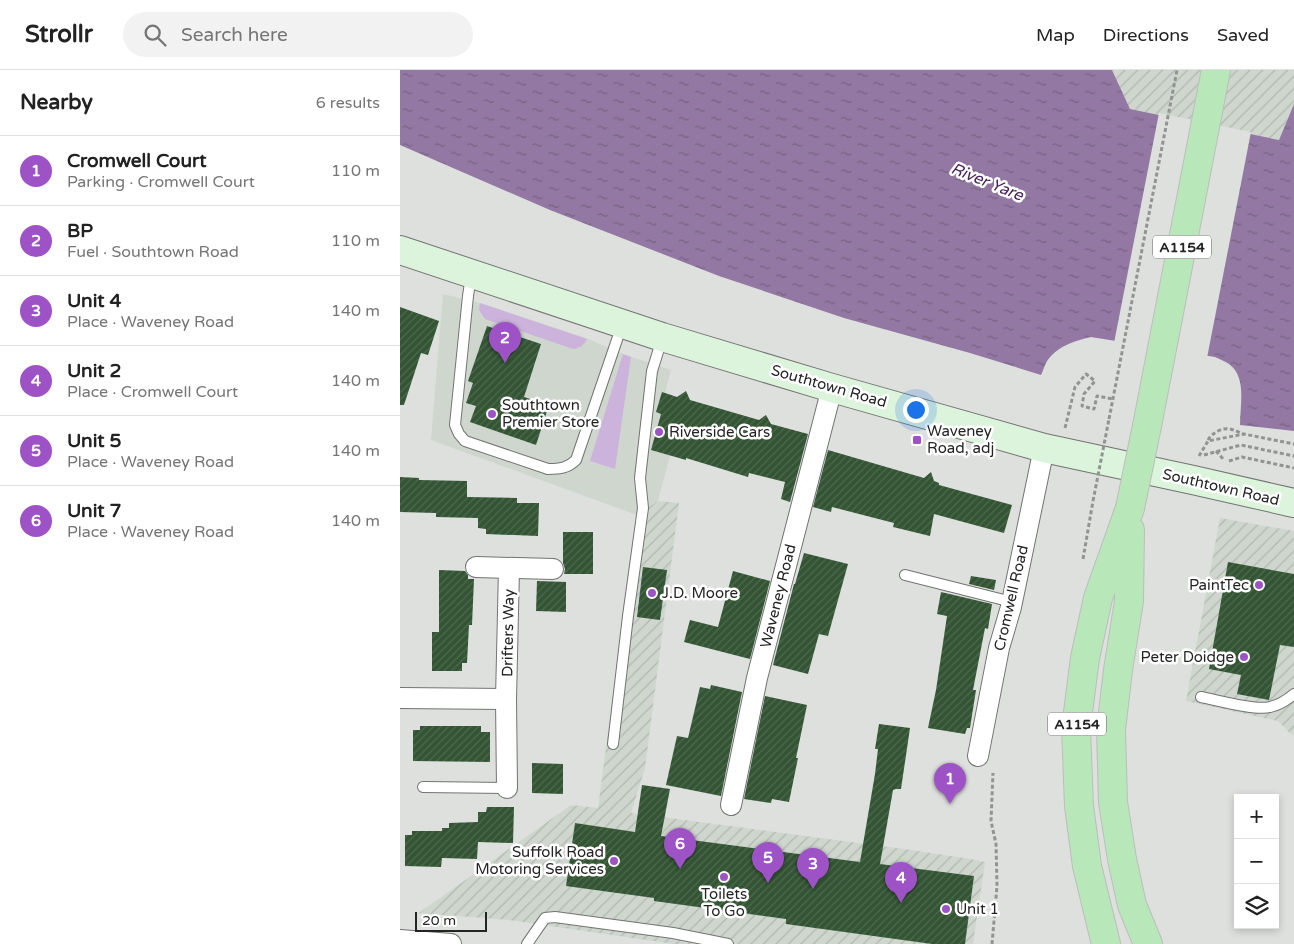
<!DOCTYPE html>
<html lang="en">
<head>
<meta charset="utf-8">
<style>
	:root { --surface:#fff; --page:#f2f2f2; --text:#222; --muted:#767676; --line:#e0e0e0; --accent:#9d53c5 }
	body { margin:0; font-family:"Varela Round",sans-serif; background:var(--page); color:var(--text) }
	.controls { position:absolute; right:15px; bottom:15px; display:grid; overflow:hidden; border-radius:0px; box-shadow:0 2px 8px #0003 }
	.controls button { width:45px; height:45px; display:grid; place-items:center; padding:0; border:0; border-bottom:1px solid var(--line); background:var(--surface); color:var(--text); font:25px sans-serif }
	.scale { position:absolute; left:15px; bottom:12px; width:72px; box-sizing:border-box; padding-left:5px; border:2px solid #232423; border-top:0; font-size:14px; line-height:18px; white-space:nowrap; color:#232423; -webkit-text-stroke:4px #fff; paint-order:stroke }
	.you { position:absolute; left:515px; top:339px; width:18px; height:18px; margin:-12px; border:4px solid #fff; border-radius:50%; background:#1a73e8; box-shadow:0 0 0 8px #1a73e833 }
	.badge { display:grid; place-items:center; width:32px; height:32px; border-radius:50%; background:var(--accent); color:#fff; font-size:16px; font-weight:700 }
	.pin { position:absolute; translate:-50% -41px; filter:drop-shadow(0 1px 2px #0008) }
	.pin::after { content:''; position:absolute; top:26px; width:18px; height:15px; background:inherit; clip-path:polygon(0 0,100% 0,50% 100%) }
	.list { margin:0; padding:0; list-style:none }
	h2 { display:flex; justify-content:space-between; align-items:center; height:65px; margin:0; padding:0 20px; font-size:21px }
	h2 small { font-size:16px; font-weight:400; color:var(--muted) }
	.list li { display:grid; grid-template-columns:32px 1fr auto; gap:15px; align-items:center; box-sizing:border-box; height:70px; padding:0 20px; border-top:1px solid var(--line) }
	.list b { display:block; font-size:19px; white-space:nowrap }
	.list p { margin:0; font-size:16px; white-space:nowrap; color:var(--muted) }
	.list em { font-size:16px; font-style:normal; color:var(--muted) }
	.icon { flex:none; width:28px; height:28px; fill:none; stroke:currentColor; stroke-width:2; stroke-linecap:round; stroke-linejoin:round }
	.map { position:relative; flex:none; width:894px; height:874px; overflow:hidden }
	header { display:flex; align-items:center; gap:30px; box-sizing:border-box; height:70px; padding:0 25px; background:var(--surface); border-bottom:1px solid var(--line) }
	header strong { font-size:24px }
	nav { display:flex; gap:28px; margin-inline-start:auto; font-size:18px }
	.search { width:350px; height:45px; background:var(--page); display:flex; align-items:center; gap:12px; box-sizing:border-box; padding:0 18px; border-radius:28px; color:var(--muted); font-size:19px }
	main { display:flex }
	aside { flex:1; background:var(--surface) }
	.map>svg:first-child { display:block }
	.built { fill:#ced6ce }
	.industrial { fill:url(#industrial-furrows) }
	.green { fill:#ccb3dc }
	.water { fill:url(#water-ripples) }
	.pier { fill:#dde0dd }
	.building { fill:url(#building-hatch) }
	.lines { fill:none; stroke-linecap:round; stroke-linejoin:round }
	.lane-casing { stroke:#727472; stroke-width:12 }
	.street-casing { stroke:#727472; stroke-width:22 }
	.secondary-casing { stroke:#727472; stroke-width:30 }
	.primary-casing { stroke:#bdbdbd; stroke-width:30 }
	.path { stroke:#929492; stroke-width:3; stroke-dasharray:4 2.5; stroke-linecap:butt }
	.lane { stroke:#fff; stroke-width:10 }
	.street { stroke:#fff; stroke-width:20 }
	.secondary { stroke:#dcf3dc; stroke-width:28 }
	.primary { stroke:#b8e7b9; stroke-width:28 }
	.primary-bridge-casing { stroke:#bdbdbd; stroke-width:30; stroke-linecap:butt }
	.path-bridge { stroke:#929492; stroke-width:3; stroke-dasharray:4 2.5; stroke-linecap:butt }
	.primary-bridge { stroke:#b8e7b9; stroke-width:28 }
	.poi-dot { fill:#9d53c5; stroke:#fff; stroke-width:2 }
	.labels { text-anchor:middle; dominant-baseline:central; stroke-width:5; stroke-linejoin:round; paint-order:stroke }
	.shield { fill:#fff; stroke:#656665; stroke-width:1 }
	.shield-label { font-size:14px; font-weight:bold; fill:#232423 }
	.street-label { font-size:15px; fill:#232423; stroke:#fff }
	.poi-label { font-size:15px; fill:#232423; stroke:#fff; text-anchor:start }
	.water-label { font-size:16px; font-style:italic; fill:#472459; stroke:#fff }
</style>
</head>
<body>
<header>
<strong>Strollr</strong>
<div class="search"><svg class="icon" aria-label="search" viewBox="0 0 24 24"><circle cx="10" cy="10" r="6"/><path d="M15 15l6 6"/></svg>Search here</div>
<nav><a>Map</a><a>Directions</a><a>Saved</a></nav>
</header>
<main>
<aside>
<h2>Nearby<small>6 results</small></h2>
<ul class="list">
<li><span class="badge">1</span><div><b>Cromwell Court</b><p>Parking · Cromwell Court</p></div><em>110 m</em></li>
<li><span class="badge">2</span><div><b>BP</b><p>Fuel · Southtown Road</p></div><em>110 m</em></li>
<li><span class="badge">3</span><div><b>Unit 4</b><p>Place · Waveney Road</p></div><em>140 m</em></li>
<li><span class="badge">4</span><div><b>Unit 2</b><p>Place · Cromwell Court</p></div><em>140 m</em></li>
<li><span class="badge">5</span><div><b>Unit 5</b><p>Place · Waveney Road</p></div><em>140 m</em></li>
<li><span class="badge">6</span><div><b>Unit 7</b><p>Place · Waveney Road</p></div><em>140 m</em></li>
</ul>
</aside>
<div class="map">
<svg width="894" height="874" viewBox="0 0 894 874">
	<defs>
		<pattern id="industrial-furrows" width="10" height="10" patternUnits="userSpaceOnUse" patternTransform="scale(1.25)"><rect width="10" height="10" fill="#ced6ce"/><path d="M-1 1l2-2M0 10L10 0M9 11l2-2" fill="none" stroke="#b1b8b1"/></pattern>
		<pattern id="water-ripples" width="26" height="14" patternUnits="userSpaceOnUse" patternTransform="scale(1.25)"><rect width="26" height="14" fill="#9278a2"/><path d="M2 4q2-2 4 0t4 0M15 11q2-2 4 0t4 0" fill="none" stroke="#776284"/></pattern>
		<pattern id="building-hatch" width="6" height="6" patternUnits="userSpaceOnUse" patternTransform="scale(1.25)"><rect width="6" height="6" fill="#335534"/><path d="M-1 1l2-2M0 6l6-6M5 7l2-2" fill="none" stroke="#4f6a4f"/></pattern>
	</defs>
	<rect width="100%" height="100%" fill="#dde0dd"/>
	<path class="built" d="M 43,224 L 80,233 L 186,268 L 223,284 L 271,300 L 265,323 L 273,325 L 257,381 L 270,385 L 258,431 L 237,445 L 31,370 Z"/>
	<g class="industrial">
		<path d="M 712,0 L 894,0 L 894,34 L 879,70 L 730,39 Z"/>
		<path d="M 258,431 L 279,433 L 245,698 L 231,743 L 511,780 L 570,789 L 585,792 L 573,874 L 274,874 L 109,850 L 19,843 L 171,735 L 198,738 L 237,445 Z"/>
		<path d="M 820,448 L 894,461 L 894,663 L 892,665 L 878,651 L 786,631 Z"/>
	</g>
	<g class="green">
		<path d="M 80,233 L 83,234 L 187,269 C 184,275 180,278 173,279 L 85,249 L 79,240 Z"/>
		<path d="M 223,284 L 231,287 L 215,399 L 190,391 Z"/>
	</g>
	<path class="water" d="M 0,0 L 712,0 L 730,39 L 879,70 L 894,34 L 894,361 L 840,355 C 840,335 847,307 829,294 C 825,291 819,289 815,287 L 691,267 C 674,271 655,277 646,293 C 644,297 643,301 641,305 L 570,283 L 444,248 L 319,206 L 150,140 L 0,75 Z"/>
	<path class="pier" d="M 759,43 L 851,62 L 807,288 L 714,273 Z"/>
	<g class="building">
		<path d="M 0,237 L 39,251 L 28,285 L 21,283 L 4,335 L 0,335 Z"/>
		<path d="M 87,256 L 141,274 L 124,327 L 149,335 L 136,375 L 70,352 L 76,336 L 66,333 L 73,313 L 68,311 Z"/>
		<path d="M 286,321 L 290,330 L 359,350 L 366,345 L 371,354 L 408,364 L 390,432 L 381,429 L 385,412 L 349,403 L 348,407 L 286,388 L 286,390 L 251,380 L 261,344 L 256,342 L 262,322 L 277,327 Z"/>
		<path d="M 428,380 L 524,408 L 531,402 L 534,411 L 539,413 L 539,415 L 612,435 L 604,463 L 534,444 L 530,466 L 493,457 L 494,453 L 432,437 L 431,442 L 413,437 Z"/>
		<path d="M 0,407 L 19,408 L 19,410 L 67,411 L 67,427 L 117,428 L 117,433 L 139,433 L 138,466 L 86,464 L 86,459 L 78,458 L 78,448 L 36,447 L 36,443 L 0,442 Z"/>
		<path d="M 163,462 L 193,462 L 193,504 L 164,504 L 165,499 L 163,493 Z"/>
		<path d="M 404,483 L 448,494 L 428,566 L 419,564 L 408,604 L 373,595 L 394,514 L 395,514 Z"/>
		<path d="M 828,492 L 894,504 L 894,577 L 880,575 L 869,630 L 837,624 L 841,605 L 809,599 Z"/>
		<path d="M 243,497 L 267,500 L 260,550 L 237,547 Z"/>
		<path d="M 39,500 L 65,501 L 68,505 L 68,509 L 74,509 L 72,555 L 69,555 L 67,593 L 62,593 L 62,601 L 32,601 L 32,562 L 39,562 Z"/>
		<path d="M 333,501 L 370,511 L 350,589 L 284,572 L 290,550 L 318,557 Z"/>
		<path d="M 571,506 L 596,510 L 594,520 L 569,514 Z"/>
		<path d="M 137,511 L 166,512 L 166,542 L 136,541 Z"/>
		<path d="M 541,522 L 592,534 L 588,559 L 585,558 L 573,620 L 576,620 L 570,658 L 567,658 L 565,664 L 528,658 L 536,620 L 547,546 L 537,544 Z"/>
		<path d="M 311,615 L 342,622 L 321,726 L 266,715 L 277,666 L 288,668 L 300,617 L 310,619 Z"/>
		<path d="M 365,626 L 407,635 L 396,688 L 398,688 L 389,732 L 372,729 L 371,733 L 344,729 Z"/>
		<path d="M 479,654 L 510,658 L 501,719 L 496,719 L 493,720 L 480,794 L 574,806 L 565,874 L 532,874 L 386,854 L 386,849 L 254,831 L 254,828 L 166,816 L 175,753 L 235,762 L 242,715 L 270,719 L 261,766 L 460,792 L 475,704 L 478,679 L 475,679 Z"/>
		<path d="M 20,656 L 81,656 L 81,662 L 90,662 L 90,692 L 13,691 L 13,660 L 20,660 Z"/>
		<path d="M 132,693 L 163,694 L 163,724 L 132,723 Z"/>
		<path d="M 87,737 L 114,737 L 113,773 L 78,772 L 77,789 L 42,788 L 41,797 L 5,796 L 5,765 L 12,765 L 12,761 L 42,761 L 42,758 L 49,758 L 49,753 L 78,752 L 78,742 L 86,742 Z"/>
	</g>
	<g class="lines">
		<g class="lane-casing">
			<g id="lane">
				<path d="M 71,206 L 68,226 L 55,355 L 59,364 L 65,371 L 148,399 C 160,399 168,398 176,390 L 222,255"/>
				<path d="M 505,505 L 612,532"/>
				<path d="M 801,627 C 817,630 856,641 870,637 C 879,635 888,629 894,624"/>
				<path d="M 213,674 L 228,546 L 243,438 L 240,408 L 252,301 L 262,269"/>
				<path d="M 23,717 L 107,718"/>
				<path d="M 127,874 L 145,848 L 155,847 L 273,863 L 328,874"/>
			</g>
		</g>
		<g class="street-casing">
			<g id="street">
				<path d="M 76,497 L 153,499"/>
				<path d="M 0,628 L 106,629"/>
				<path d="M 578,686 L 599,578 L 611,537 L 644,378"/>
				<path d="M 107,718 L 106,629 L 109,498"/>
				<path d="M 331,735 L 357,608 L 432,318"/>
				<path d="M 0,870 L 51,874"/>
			</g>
		</g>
		<g class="secondary-casing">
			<path id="secondary" d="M 0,180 L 262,267 L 432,318 L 644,378 L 793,410 L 894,433"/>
		</g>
		<g class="primary-casing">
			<g id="primary">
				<path d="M 747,356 L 816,0"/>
				<path d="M 730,460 L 729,531 L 718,600 L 711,660 L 713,732 L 722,789 L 732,835 L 748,874"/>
				<path d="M 706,874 L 687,796 L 679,736 L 676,658 L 685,588 L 698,528 L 730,438"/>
			</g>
		</g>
		<g class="path">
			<path d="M 709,349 L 777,0"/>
			<path d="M 665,358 L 675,317 L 686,304 L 695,311 L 684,324 L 682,336 L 694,339 L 697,326 L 713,329"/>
			<path d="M 808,370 C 811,365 813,364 818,361 C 827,356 834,360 843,364"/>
			<path d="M 816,381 L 824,390"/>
			<path d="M 804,385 L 841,375 L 894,386"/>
			<path d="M 799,386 L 808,371 L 844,364 L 894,374"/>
			<path d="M 829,391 L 842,387 L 894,398"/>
			<path d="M 683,489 L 693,431"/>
			<path d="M 592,874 L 597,816 L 596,774 L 591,751 L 593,703"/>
		</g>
		<use href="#lane" class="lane"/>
		<use href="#street" class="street"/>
		<use href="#secondary" class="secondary"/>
		<use href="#primary" class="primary"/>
		<g class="primary-bridge-casing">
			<path id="primary-bridge" d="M 730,438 L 747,356"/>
		</g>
		<path class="path-bridge" d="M 693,431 L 709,349"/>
		<use href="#primary-bridge" class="primary-bridge"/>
	</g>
	<g class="poi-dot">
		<circle cx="92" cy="344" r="5"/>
		<circle cx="259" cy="362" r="5"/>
		<rect x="512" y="365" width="10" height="10" rx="2.5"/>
		<circle cx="859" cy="515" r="5"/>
		<circle cx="252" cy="523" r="5"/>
		<circle cx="844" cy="587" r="5"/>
		<circle cx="214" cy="791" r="5"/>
		<circle cx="324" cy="807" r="5"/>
		<circle cx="546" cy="839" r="5"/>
	</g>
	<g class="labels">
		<g class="shield">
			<rect x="753" y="165.5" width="58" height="23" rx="4"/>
			<rect x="648" y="642.5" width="58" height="23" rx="4"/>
		</g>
		<g class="shield-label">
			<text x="782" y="177">A1154</text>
			<text x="677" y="654">A1154</text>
		</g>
		<g class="street-label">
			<text transform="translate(429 316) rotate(16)">Southtown Road</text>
			<text transform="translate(821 417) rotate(13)">Southtown Road</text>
			<text transform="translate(378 526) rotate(-76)">Waveney Road</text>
			<text transform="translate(611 528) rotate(-77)">Cromwell Road</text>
			<text transform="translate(108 563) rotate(-89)">Drifters Way</text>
		</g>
		<g class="poi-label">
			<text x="102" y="335">Southtown<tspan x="102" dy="17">Premier Store</tspan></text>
			<text x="527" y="361">Waveney<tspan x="527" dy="17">Road, adj</tspan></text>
			<text x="269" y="362">Riverside Cars</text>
			<text x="849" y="515" text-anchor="end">PaintTec</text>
			<text x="262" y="523">J.D. Moore</text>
			<text x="834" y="587" text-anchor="end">Peter Doidge</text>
			<text x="204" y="782" text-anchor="end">Suffolk Road<tspan x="204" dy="17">Motoring Services</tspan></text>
			<text x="324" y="824" text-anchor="middle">Toilets<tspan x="324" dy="17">To Go</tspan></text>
			<text x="556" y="839">Unit 1</text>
		</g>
		<g class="water-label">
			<text transform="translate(587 112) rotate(22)">River Yare</text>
		</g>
	</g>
</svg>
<div class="controls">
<button>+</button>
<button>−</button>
<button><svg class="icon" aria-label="layers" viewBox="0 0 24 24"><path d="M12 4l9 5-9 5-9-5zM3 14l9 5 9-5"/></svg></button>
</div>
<div class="scale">20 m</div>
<div class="you"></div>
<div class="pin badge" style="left:550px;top:734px">1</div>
<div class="pin badge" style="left:105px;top:293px">2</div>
<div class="pin badge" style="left:413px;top:819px">3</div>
<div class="pin badge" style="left:501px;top:833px">4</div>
<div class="pin badge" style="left:368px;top:813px">5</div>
<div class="pin badge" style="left:280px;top:799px">6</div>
</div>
</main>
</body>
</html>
